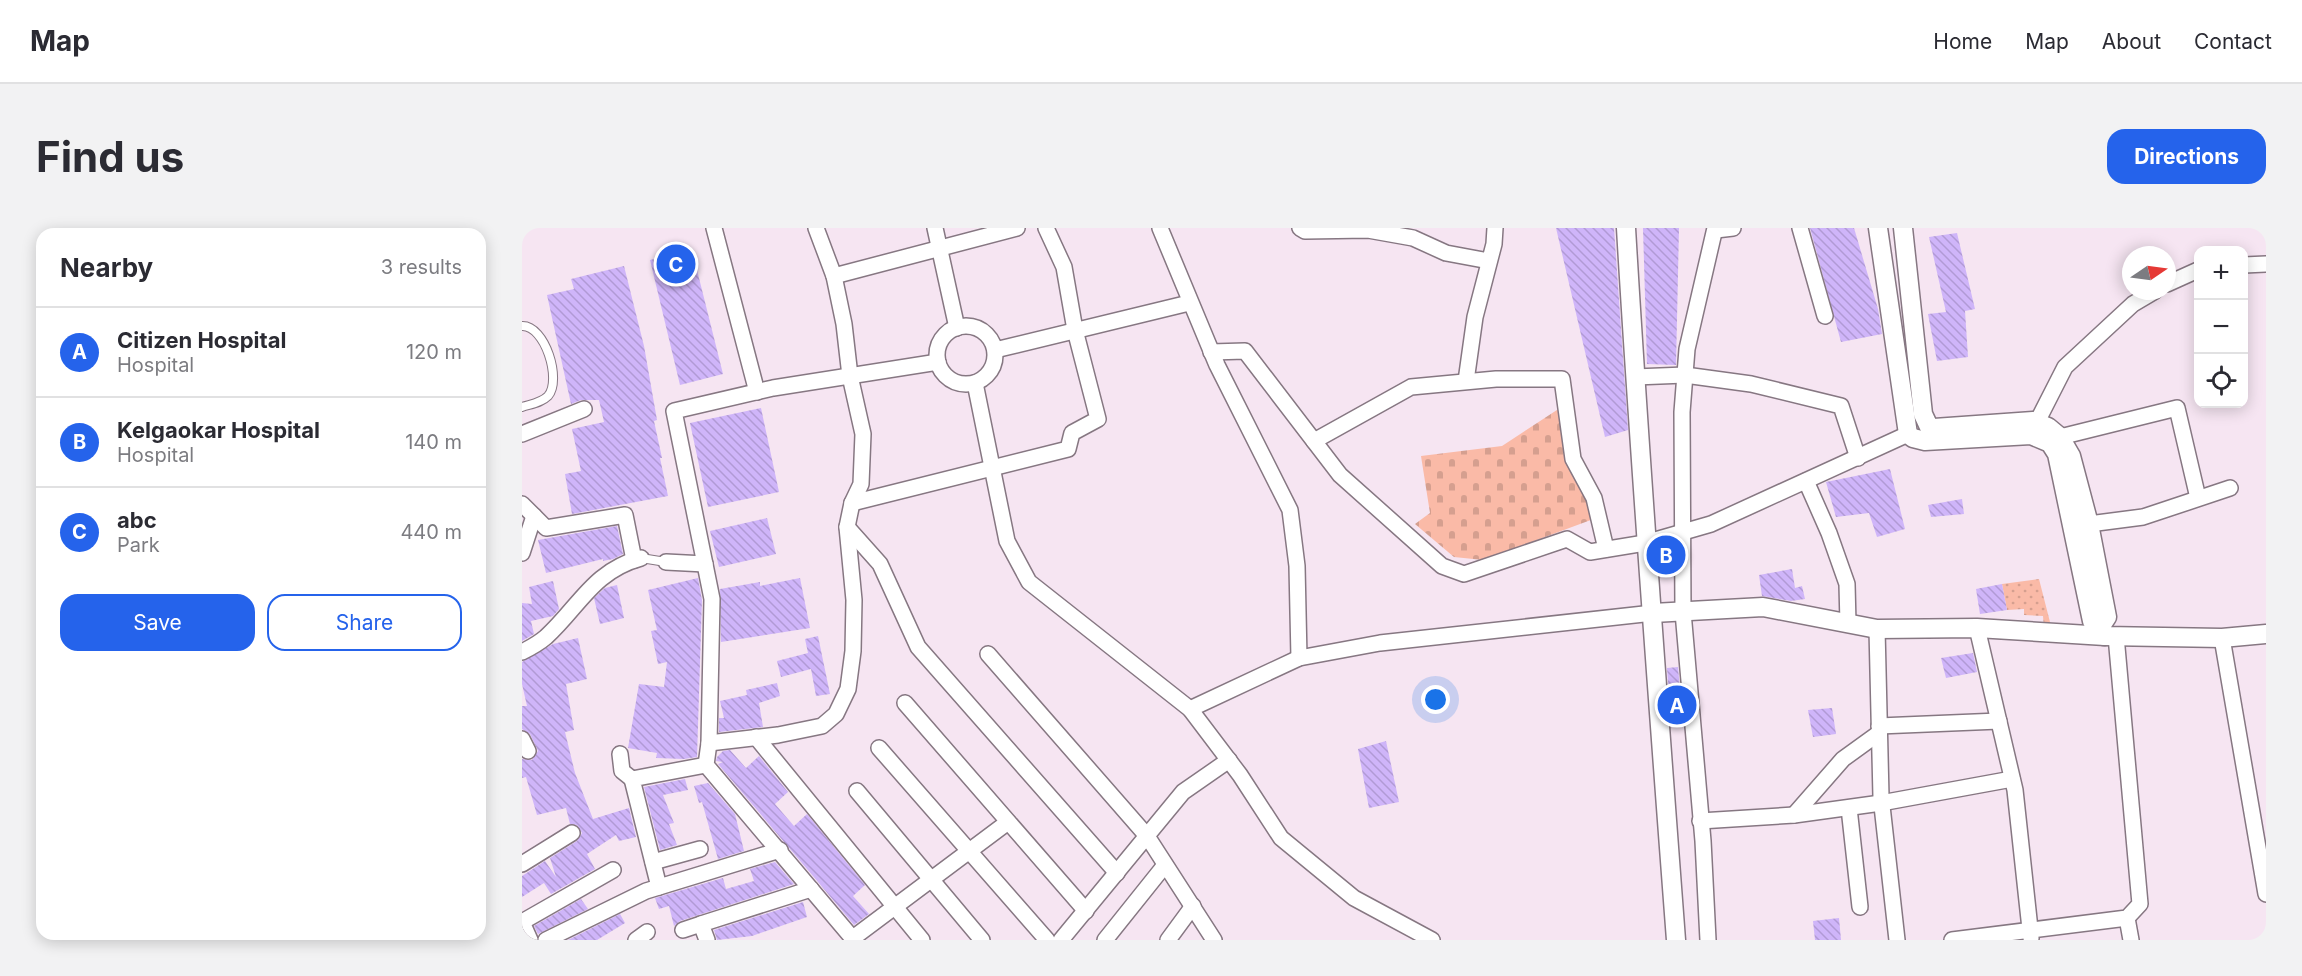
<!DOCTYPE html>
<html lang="en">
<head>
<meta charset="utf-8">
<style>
	:root { --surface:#fff; --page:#f2f2f3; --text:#2b2b33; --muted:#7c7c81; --line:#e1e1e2; --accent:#2563eb }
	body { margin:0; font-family:Inter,sans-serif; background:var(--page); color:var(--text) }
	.controls { position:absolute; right:18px; top:18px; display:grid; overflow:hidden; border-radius:12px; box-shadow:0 3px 15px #0003 }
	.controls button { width:54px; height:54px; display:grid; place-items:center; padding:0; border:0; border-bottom:2px solid var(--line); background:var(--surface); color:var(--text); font:30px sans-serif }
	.compass { position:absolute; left:1600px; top:18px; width:54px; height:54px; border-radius:50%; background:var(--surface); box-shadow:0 3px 15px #0003; rotate:77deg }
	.you { position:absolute; left:914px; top:472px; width:21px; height:21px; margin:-15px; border:4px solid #fff; border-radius:50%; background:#1a73e8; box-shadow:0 0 0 9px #1a73e833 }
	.badge { display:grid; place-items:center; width:39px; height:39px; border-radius:50%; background:var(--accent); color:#fff; font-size:20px; font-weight:700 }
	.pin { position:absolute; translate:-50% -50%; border:3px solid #fff; box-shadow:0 2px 6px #0006 }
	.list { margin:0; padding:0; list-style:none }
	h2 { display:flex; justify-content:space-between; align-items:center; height:78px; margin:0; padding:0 24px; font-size:26px }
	h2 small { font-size:20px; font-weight:400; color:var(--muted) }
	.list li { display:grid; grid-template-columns:39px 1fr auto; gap:18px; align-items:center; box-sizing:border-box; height:90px; padding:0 24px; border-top:2px solid var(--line) }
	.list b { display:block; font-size:22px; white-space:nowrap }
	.list p { margin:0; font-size:20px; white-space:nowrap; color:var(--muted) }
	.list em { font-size:20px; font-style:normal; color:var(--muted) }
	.actions { display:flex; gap:12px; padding:18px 24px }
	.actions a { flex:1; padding:14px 0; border:2px solid var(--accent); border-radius:18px; text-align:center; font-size:21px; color:var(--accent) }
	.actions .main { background:var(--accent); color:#fff }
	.icon { flex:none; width:33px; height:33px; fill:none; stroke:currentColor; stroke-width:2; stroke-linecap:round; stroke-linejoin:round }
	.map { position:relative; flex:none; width:1744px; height:712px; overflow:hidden; border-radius:18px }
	header { display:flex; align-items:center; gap:36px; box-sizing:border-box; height:84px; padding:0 30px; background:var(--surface); border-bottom:2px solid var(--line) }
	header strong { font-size:28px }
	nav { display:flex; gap:33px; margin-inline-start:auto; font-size:21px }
	.intro { display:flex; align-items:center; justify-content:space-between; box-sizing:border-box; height:144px; padding:0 36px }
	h1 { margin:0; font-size:42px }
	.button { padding:15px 27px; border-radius:18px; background:var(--accent); color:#fff; font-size:21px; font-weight:700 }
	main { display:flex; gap:36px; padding:0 36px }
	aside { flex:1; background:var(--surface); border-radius:18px; box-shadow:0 3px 15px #0003 }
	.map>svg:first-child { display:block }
	.cemetery { fill:url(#cemetery-stones) }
	.park { fill:url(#park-dots) }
	.building { fill:url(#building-back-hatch) }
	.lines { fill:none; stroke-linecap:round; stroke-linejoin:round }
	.service-casing { stroke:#867782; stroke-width:10 }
	.minor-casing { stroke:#867782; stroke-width:18 }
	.tertiary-casing { stroke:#867782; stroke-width:21 }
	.service { stroke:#fff; stroke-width:8 }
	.minor { stroke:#fff; stroke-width:15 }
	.tertiary { stroke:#fff; stroke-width:18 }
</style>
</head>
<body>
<header>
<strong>Map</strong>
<nav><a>Home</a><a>Map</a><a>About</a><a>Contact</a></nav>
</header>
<div class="intro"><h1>Find us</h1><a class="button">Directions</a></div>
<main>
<aside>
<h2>Nearby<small>3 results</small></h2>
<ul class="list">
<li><span class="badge">A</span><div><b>Citizen Hospital</b><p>Hospital</p></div><em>120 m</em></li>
<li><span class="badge">B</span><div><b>Kelgaokar Hospital</b><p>Hospital</p></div><em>140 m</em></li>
<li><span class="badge">C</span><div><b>abc</b><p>Park</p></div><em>440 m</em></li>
</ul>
<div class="actions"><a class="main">Save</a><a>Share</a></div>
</aside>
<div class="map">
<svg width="1744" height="712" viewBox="0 0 1744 712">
	<defs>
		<pattern id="cemetery-stones" width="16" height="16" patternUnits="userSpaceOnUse" patternTransform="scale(1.5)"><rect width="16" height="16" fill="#fabaa7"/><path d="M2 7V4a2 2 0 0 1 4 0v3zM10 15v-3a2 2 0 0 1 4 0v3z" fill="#d59f8f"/></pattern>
		<pattern id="park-dots" width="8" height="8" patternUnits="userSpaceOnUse" patternTransform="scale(1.5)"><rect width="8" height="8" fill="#fabaa7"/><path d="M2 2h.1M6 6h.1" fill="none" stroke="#d59f8f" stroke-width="1.8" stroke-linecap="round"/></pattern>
		<pattern id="building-back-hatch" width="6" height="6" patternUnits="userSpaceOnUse" patternTransform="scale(1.5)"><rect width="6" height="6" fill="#cfb5f9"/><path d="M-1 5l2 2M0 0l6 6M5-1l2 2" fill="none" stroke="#b19ad5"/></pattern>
	</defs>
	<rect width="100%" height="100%" fill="#f6e5f2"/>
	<path class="cemetery" d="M 1038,180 L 1077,289 L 961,332 L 932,329 L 893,296 L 908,285 L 899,228 L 980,218 Z"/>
	<path class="park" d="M 1517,351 L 1529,398 L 1522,400 L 1521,388 L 1502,387 L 1502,381 L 1485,382 L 1480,356 Z"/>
	<g class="building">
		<path d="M 1034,0 L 1092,0 L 1106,202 L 1083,209 Z"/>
		<path d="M 1121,0 L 1157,0 L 1154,137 L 1125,136 Z"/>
		<path d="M 1288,0 L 1332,0 L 1356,81 L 1360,106 L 1319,114 Z"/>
		<path d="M 1435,5 L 1453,81 L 1443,83 L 1446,129 L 1415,133 L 1406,86 L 1424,84 L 1407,9 Z"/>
		<path d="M 170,22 L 201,146 L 158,157 L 128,32 Z"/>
		<path d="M 102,38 L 122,118 L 135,192 L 132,193 L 140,230 L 138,230 L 146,268 L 50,286 L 43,246 L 59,243 L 50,201 L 82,194 L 77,172 L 59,172 L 49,176 L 25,67 L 52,61 L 49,51 Z"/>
		<path d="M 239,180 L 257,264 L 186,279 L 168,195 Z"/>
		<path d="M 1368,241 L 1383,301 L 1355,309 L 1347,285 L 1314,289 L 1304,254 Z"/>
		<path d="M 1440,271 L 1442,286 L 1409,289 L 1406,277 Z"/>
		<path d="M 245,290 L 254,326 L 197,339 L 188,303 Z"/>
		<path d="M 95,298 L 101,326 L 91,331 L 81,333 L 81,331 L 24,345 L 16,312 Z"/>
		<path d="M 1151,317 L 1151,339 L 1138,339 L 1137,321 Z"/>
		<path d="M 1270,341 L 1273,360 L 1280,358 L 1283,371 L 1269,373 L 1240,368 L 1237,347 Z"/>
		<path d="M 176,350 L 180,372 L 175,529 L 162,531 L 134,530 L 135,525 L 106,520 L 117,456 L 142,459 L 145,434 L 136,436 L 129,403 L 135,402 L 126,362 Z"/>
		<path d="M 278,350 L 288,400 L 199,414 L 198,361 L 238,354 L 238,358 Z"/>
		<path d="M 31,353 L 37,381 L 31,388 L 9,393 L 12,406 L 0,413 L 0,375 L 10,376 L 7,359 Z"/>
		<path d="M 1480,356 L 1485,382 L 1458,386 L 1454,361 Z"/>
		<path d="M 95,357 L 102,390 L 78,396 L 72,370 L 83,360 Z"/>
		<path d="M 296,408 L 308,466 L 294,468 L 289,441 L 259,449 L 255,433 L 286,425 L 283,411 Z"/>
		<path d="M 56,410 L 65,451 L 44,456 L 52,502 L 43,504 L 53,545 L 71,591 L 107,580 L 114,609 L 97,613 L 94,607 L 65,626 L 73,641 L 29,666 L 22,655 L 0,669 L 0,648 L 23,633 L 34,649 L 28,630 L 55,613 L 60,605 L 55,597 L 48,596 L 44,580 L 15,587 L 4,549 L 0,550 L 0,531 L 10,532 L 16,523 L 8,506 L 0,501 L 0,478 L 5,478 L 0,456 L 0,434 L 31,416 Z"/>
		<path d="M 1451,425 L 1455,444 L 1424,450 L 1419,430 Z"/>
		<path d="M 1156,439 L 1161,496 L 1149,497 L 1145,440 Z"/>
		<path d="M 255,455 L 258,468 L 237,475 L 241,499 L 197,504 L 197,490 L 202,490 L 198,473 L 225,467 L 224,462 Z"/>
		<path d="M 1310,480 L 1314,506 L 1291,509 L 1286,482 Z"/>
		<path d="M 864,513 L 877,574 L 847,580 L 836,521 Z"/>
		<path d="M 208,522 L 224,540 L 237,528 L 266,564 L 253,576 L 272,598 L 285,586 L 343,657 L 331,668 L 347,686 L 332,697 L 296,654 L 196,536 L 201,534 L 194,533 L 195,529 L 201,523 Z"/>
		<path d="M 163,551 L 166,562 L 141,567 L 152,595 L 147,596 L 155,617 L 138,622 L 122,559 Z"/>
		<path d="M 186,555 L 213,586 L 222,623 L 196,631 L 180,574 L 177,575 L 172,558 Z"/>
		<path d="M 253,634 L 272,656 L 158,693 L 152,698 L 147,678 L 137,681 L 133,670 L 201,650 L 204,661 L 232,653 L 228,641 Z"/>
		<path d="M 59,671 L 66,681 L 16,706 L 12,698 Z"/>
		<path d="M 281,674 L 285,689 L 230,708 L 195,712 L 192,702 Z"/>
		<path d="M 98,686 L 103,695 L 75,712 L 46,712 Z"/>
		<path d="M 1317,690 L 1319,712 L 1293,712 L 1291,693 Z"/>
	</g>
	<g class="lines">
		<g class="service-casing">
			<g id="service">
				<path d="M 0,98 C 23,97 40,152 26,168 C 19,175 9,176 0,179"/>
				<path d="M 119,330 L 144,334"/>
			</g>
		</g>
		<g class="minor-casing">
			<g id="minor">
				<path d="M 192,0 L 235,164"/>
				<path d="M 413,0 L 435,100"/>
				<path d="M 638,0 L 695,137 L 768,282 L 775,338 L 777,430"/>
				<path d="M 778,0 L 783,3 L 846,2 L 891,10 L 924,25 L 967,33"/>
				<path d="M 1278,0 L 1303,88"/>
				<path d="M 1194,2 L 1211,0"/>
				<path d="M 1722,37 L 1744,36"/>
				<path d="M 312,48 L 495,0"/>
				<path d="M 1645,56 L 1676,42"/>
				<circle cx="444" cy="127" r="29"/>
				<path d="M 473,122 L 667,75"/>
				<path d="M 689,124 L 723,123 L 818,247 L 920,338 L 942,346 L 1045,311 L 1068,324 L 1123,315 L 1189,296 L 1386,206"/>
				<path d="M 1113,149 L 1163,147 L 1229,156 L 1319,178 L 1336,230"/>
				<path d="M 944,153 L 953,89 L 972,16 L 973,0"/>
				<path d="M 453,155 L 485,313 L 507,354 L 668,481 L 718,547 L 759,610 L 832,670 L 910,712"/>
				<path d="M 1515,194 L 1543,139 L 1611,76 L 1633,63"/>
				<path d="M 0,206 L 62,181"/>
				<path d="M 1538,209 L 1655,180 L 1676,270"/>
				<path d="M 792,213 L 889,159 L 974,151 L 1040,151 L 1051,231 L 1072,270 L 1084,321"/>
				<path d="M 1284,253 L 1307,305 L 1325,356 L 1326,396"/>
				<path d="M 330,275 L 546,221 L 550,205 L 576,191 L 553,102 L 542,39 L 524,0"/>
				<path d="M 0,276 L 24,300 L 103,287 L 112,332"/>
				<path d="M 1567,296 L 1621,289 L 1708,260"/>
				<path d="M 325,299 L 358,336 L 396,419 L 595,645"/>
				<path d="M 0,325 L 12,288"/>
				<path d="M 144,334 L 183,336"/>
				<path d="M 1455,400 L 1493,562 L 1509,710"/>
				<path d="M 1355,401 L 1359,569 L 1375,712"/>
				<path d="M 1700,410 L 1744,666"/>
				<path d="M 0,424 C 8,420 17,415 24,409 C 57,379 71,343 119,330"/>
				<path d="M 466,426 L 625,608 L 692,712"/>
				<path d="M 383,475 L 564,683"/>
				<path d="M 668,481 L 777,430 L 858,415 L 1131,385"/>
				<path d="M 1357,498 L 1477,493"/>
				<path d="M 234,509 L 400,712"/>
				<path d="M 0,511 L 6,523"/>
				<path d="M 187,515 L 256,507 L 300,498 L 314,486 L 326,461 L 331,423 L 332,372 L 325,299 L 330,275 L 339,256 L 341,206 L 328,148 L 322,96 L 312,48 L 294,0"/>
				<path d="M 357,520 L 525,712"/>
				<path d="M 98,526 L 100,543 L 110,551"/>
				<path d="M 335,563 L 460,712"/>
				<path d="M 1327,580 L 1338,679"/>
				<path d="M 1272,587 L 1321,531 L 1357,505"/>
				<path d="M 1178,593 L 1272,587 L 1359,575 L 1490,551"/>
				<path d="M 131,634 L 178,621"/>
				<path d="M 0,636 L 50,605"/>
				<path d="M 137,659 L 110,551 L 184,537"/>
				<path d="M 1605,690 L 1609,712"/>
				<path d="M 0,694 L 91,642"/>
				<path d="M 0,694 L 8,712"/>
				<path d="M 161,702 L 179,696"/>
				<path d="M 331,710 L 486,594"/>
				<path d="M 24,712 L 124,663 L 258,622"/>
				<path d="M 114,712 L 125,704"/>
				<path d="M 185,712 L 179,696 L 289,661"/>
				<path d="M 332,712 L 184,537 L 187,515 L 190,371 L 152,183 L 251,160 L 416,134"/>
				<path d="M 539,712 L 661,564 L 707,532"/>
				<path d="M 583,712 L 643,637"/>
				<path d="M 646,712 L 671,678"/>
				<path d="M 1186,712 L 1181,613 L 1161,384 L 1160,184 L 1165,121 L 1193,0"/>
				<path d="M 1430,712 L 1605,690 L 1618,676 L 1594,408"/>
			</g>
		</g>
		<g class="tertiary-casing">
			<g id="tertiary">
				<path d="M 1104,0 C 1118,238 1136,475 1154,712"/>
				<path d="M 1356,0 L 1386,206 L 1391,210 L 1403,213 L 1509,207 L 1528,215 L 1535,226 L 1570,393 L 1579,398 L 1583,408 L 1700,410 L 1744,406"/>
				<path d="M 1381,0 L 1401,186 L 1407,199 L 1412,200 L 1511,193 L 1526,199 L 1538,209 L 1549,228 L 1567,296 L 1585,389 L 1579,398"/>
				<path d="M 1131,385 L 1241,379 L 1355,401 L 1455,400 L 1583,408"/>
			</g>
		</g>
		<use href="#service" class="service"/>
		<use href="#minor" class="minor"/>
		<use href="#tertiary" class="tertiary"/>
	</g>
</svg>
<div class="controls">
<button>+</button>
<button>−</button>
<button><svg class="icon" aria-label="locate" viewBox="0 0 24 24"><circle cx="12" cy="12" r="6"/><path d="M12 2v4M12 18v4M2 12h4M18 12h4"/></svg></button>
</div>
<svg class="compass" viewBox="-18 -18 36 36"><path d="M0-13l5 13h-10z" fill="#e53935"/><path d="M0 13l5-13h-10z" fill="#7c7c81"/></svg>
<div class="you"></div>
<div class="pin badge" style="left:1155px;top:477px">A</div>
<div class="pin badge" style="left:1144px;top:327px">B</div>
<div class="pin badge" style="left:154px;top:36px">C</div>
</div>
</main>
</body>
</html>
